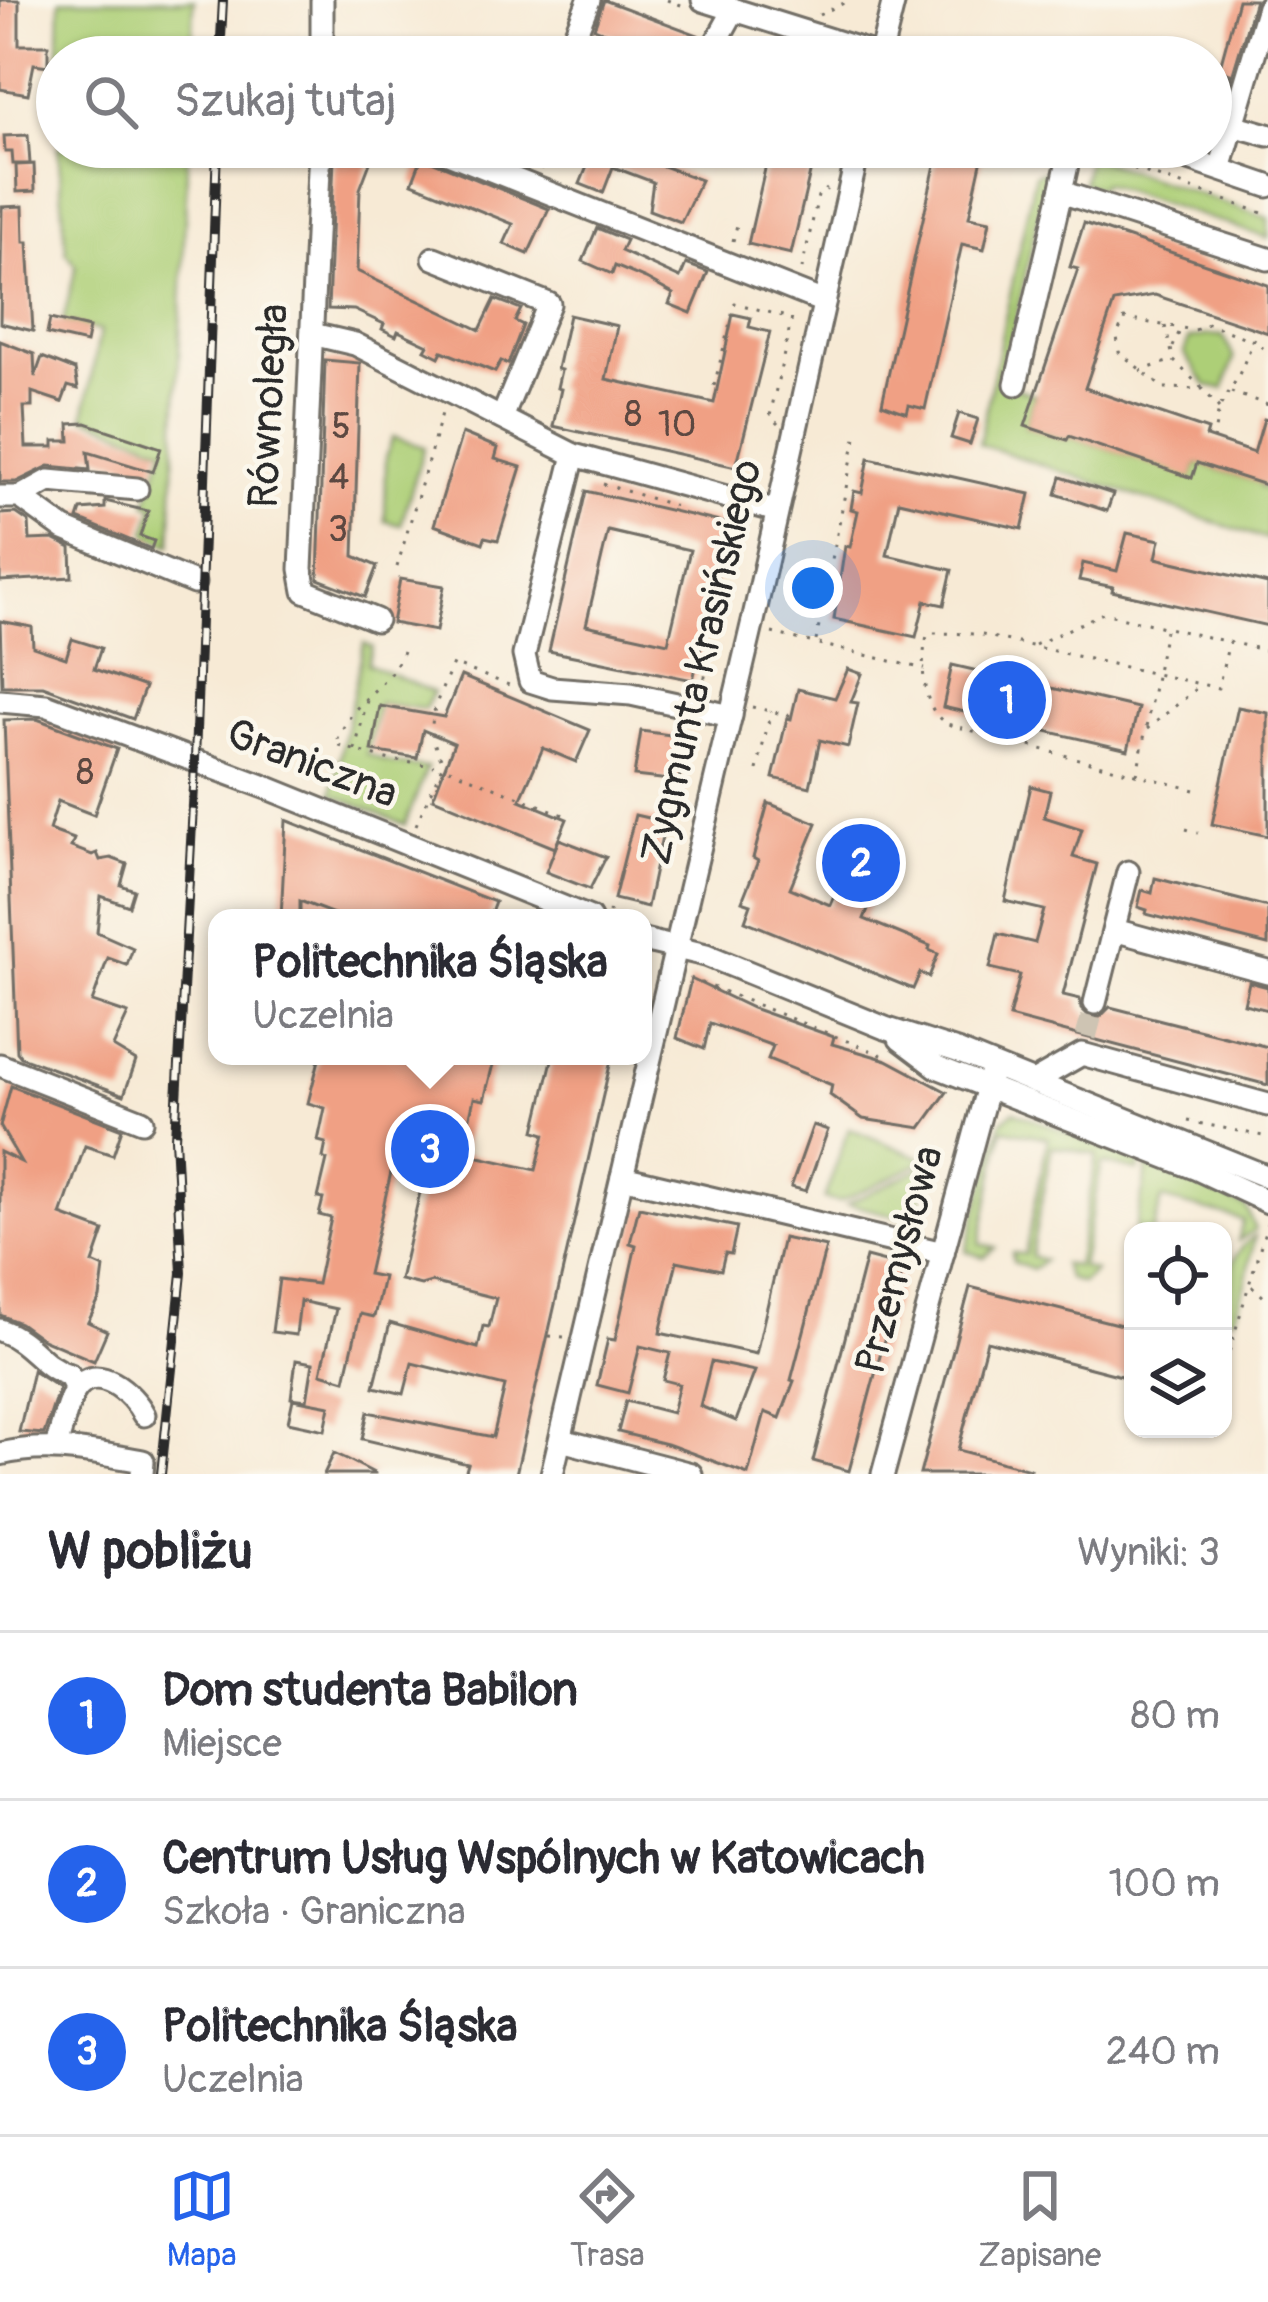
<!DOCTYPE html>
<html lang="pl">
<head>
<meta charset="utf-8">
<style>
	:root { --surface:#fff; --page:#f7f7f7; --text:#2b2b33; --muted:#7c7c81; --line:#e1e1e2; --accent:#2563eb }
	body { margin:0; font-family:Pangolin,sans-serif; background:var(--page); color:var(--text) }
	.controls { position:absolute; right:36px; bottom:36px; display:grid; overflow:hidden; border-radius:24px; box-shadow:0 3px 9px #0004 }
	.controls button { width:108px; height:108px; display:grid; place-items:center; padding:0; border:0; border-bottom:3px solid var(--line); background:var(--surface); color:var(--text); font:60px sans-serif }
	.you { position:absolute; left:813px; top:588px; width:42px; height:42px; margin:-30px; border:9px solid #fff; border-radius:50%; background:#1a73e8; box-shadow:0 0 0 18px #1a73e833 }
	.badge { display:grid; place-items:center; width:78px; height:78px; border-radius:50%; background:var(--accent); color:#fff; font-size:39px; font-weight:700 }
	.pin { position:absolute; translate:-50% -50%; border:6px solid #fff; box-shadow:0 3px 12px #0006 }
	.popup { position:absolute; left:208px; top:909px; width:444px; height:156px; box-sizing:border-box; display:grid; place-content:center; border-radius:24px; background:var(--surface); filter:drop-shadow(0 3px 9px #0005); font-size:39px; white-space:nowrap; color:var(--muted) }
	.popup b { font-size:45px; color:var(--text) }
	.popup::after { content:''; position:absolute; left:50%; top:100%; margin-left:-24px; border:24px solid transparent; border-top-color:var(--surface) }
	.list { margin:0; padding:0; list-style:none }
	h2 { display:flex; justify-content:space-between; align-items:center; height:156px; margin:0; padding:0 48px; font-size:51px }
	h2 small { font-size:39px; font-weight:400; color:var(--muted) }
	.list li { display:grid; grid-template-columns:78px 1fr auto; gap:36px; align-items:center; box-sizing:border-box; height:168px; padding:0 48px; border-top:3px solid var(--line) }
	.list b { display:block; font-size:45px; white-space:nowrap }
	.list p { margin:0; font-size:39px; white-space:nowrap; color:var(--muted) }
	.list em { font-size:39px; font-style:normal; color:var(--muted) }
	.icon { flex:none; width:66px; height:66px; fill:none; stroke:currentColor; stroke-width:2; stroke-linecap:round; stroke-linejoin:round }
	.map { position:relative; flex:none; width:1268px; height:1474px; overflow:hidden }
	.search { position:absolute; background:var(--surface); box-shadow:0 3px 9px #0004; left:36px; right:36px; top:36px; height:132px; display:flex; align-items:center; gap:30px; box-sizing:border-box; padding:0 42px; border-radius:66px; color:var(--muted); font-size:45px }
	.sheet { height:660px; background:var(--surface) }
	nav { display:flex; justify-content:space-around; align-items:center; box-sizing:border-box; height:168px; border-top:3px solid var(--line); background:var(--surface); font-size:33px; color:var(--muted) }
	nav a { display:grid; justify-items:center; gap:6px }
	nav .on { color:var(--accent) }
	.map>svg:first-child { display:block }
	.green { fill:#adcf77; stroke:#6c7d51; stroke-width:3 }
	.building { fill:#f0a084; fill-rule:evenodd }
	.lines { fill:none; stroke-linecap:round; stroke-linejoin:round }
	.minor-tunnel { stroke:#cec4b3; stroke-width:21; stroke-dasharray:21 10; stroke-linecap:butt }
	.minor-casing { stroke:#726e66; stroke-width:27 }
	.path { stroke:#726e66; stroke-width:3; stroke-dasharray:3 9; stroke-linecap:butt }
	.minor { stroke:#fff; stroke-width:21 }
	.rail-casing { stroke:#2b2b2b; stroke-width:10 }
	.rail { stroke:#fbf7ec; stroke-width:6; stroke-dasharray:18; stroke-linecap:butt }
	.labels { text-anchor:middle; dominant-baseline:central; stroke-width:9; stroke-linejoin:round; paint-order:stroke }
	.number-label { font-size:36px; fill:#5c4841 }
	.street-label { font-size:42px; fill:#2b2b2b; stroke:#fbf7ec }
</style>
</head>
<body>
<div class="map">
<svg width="1268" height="1474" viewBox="0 0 1268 1474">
	<rect width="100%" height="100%" fill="#fbf7ec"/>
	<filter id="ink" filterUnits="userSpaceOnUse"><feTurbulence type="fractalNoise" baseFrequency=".00833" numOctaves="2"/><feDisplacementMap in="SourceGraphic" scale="24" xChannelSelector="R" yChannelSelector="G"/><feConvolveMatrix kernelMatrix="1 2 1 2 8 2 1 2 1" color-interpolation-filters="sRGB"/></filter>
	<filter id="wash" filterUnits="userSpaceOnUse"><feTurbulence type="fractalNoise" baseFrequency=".004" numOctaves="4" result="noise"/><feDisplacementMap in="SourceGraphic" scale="48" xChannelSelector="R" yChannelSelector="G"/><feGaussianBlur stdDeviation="2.7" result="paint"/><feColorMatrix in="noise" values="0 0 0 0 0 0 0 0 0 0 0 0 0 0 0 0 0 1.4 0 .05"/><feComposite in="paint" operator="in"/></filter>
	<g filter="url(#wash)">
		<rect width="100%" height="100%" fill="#f7ead5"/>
		<g class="green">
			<path d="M 60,0 L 194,0 L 192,57 L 57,57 L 57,128 Z"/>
			<path d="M 58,147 L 188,147 L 171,545 L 146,534 L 154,507 L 146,503 L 165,448 L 84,417 L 100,331 L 63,322 L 76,266 L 66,252 Z"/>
			<path d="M 1088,156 L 1268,218 L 1268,238 L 1102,183 L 1099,188 L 1083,183 Z"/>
			<path d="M 1052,169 L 1049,200 L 1040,206 L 1004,374 L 1008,385 L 1035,395 L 1025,426 L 1067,440 L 1069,436 L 1192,477 L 1197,463 L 1260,483 L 1260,487 L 1268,490 L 1268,540 L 979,444 L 1035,174 Z"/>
			<path d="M 1209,335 L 1223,336 L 1234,358 L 1224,389 L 1207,386 L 1184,353 L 1189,339 Z"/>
			<path d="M 393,437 L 424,447 L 401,525 L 385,521 L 386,457 Z"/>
			<path d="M 364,643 L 372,647 L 367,664 L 433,692 L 425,709 L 378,703 L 367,754 L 393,764 L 427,768 L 405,825 L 332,794 Z"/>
			<path d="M 1014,1111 L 1141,1163 L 1138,1171 L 1102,1163 L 1081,1267 L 1095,1271 L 1082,1283 L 1068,1279 L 1062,1264 L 1076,1266 L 1097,1155 L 1052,1146 L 1031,1256 L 1044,1260 L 1032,1270 L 1013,1261 L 1012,1253 L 1025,1254 L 1048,1138 L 1003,1129 L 980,1244 L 995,1248 L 984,1257 L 966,1251 L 1002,1121 Z"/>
			<path d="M 849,1128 L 927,1160 L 839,1202 L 824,1199 Z"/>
			<path d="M 931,1163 L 914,1220 L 847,1204 Z"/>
			<path d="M 1148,1165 L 1246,1207 L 1255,1230 L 1238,1241 L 1243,1220 L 1162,1199 L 1153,1231 L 1135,1231 Z"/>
			<path d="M 1255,1236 L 1246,1283 L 1234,1318 L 1223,1315 C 1223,1285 1229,1253 1255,1236 Z"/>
		</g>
		<g id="blocks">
			<g class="building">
				<path d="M 0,0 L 19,0 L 19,45 L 48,45 L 48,66 L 34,64 L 28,94 L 0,89 Z"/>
				<path d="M 604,0 L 698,35 L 689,57 L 666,57 L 594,28 Z"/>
				<path d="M 1238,0 L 1255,0 L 1226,97 L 1230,74 L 1219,70 Z"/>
				<path d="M 28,135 L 30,164 L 13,164 L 12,152 L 5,152 L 4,136 Z"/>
				<path d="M 339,147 L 376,147 L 360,189 L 357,271 L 480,330 L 495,299 L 521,309 L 515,321 L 523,325 L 508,364 L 501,361 L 495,372 L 442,351 L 439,357 L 425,350 L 428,345 L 398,331 L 396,336 L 382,329 L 384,324 L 354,310 L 328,309 L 334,159 Z"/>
				<path d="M 490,147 L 549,147 L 541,168 Z"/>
				<path d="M 595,147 L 661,147 L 655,163 L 701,180 L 681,222 L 649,210 L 653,182 L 613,167 L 603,193 L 580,184 Z"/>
				<path d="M 770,147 L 816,147 L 791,254 L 748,244 Z"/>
				<path d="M 939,147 L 984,149 L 969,217 L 990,221 L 984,249 L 962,244 L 925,409 L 909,405 L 907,413 L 882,404 L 883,399 Z"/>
				<path d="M 422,157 L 549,209 L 528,254 L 504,244 L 513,224 L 412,183 Z"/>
				<path d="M 34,164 L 35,191 L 17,192 L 16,165 Z"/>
				<path d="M 23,206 L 24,242 L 28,242 L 33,331 L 0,323 L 2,207 Z"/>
				<path d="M 1084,223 L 1268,285 L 1268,333 L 1155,295 L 1114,302 L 1085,388 L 1208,430 L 1206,437 L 1254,453 L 1264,419 L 1268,420 L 1268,486 L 1197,463 L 1192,478 L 1069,436 L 1067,440 L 1025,426 L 1078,269 L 1070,267 Z"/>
				<path d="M 597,228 L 626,240 L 621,251 L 680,278 L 686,264 L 708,272 L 691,313 L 669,304 L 673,294 L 646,279 L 615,266 L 612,274 L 583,261 Z"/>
				<path d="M 733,314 L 751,318 L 749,327 L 770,332 L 736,467 L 553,426 L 561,389 L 557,388 L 561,370 L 557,369 L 569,315 L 617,326 L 606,379 L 714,403 Z"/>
				<path d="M 50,319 L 89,328 L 86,343 L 47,334 Z"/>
				<path d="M 0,341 L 34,354 L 35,377 L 42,357 L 75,370 L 78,389 L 68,386 L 62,402 L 32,392 L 32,407 L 24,407 L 26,447 L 54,447 L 54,441 L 70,441 L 69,424 L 86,423 L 161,448 L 153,472 L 88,452 L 90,470 L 49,466 L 16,482 L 0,482 Z"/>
				<path d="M 325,360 L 360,363 L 354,556 L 377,566 L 365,597 L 318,579 Z"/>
				<path d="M 959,413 L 978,419 L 970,444 L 951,438 Z"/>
				<path d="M 462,433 L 498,448 L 495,459 L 521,467 L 498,540 L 485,537 L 483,543 L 434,525 Z"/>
				<path d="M 869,458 L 1030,494 L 1022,529 L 899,501 L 887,555 L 952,570 L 944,605 L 925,601 L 916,637 L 834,619 L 845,546 L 850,547 L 858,511 L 851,509 L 854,491 L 862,493 Z"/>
				<path d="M 1061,477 L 1113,494 L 1107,511 L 1056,494 Z"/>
				<path d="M 586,491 L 729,524 L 693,680 L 549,651 ZM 608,531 L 690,550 L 668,643 L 586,625 Z"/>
				<path d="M 105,501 L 148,511 L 140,536 L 154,541 L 151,549 L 78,519 L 81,510 L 105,508 Z"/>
				<path d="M 16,513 L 29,522 L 30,540 L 53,539 L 71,548 L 72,577 L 0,581 L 0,514 Z"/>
				<path d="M 1127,533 L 1160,540 L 1156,558 L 1268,584 L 1268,626 L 1112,591 L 1113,587 L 1079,580 L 1083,563 L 1117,571 Z"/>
				<path d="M 400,579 L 444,586 L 436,631 L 392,623 Z"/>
				<path d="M 0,621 L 32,627 L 33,647 L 66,658 L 72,639 L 101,648 L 94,669 L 145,687 L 133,719 L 43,686 L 2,686 Z"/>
				<path d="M 952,665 L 1138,708 L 1128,750 L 943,707 Z"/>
				<path d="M 848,669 L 862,674 L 851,702 L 858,703 L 848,747 L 820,740 L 810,787 L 773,778 L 787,718 L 791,719 L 798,689 L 835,698 Z"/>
				<path d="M 461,676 L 590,730 L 576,762 L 543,748 L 520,800 L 567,819 L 555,848 L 433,798 L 454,743 L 423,730 L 417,758 L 372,751 L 380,706 L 444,717 Z"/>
				<path d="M 1238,707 L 1268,713 L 1268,836 L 1212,824 Z"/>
				<path d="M 37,719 L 117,749 L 94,815 L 58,801 L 49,830 L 74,839 L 71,847 L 92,855 L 97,853 L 100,860 L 111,858 L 127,864 L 121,885 L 134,890 L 129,906 L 101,896 L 97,932 L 133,948 L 127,965 L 108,958 L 92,1002 L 128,1014 L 113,1047 L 136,1061 L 124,1095 L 21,1057 L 17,1052 L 4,720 Z"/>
				<path d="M 641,731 L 685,737 L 679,781 L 634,776 Z"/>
				<path d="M 1031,786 L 1050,791 L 1044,817 L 1082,829 L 1073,857 L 1097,864 L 1063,995 L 1080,999 L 1081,1008 L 1090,1017 L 1100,1017 L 1110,1007 L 1268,1047 L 1268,1085 L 1009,1017 L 1020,975 L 990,968 L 998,934 L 1035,943 L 1044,910 L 1005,901 Z"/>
				<path d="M 768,803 L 817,823 L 790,888 L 830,905 L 855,846 L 888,859 L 864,919 L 930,946 L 929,950 L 938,954 L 929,977 L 920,973 L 913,989 L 745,921 L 751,904 L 742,901 L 758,861 L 753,858 Z"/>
				<path d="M 635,815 L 665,822 L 647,907 L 614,899 Z"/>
				<path d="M 286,820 L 495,902 L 489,918 L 344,918 L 300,901 L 300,918 L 281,918 Z"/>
				<path d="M 559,839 L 606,857 L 590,889 L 546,872 Z"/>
				<path d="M 1155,878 L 1268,907 L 1268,945 L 1146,914 L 1147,910 L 1138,907 L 1142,890 L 1152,893 Z"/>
				<path d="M 691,979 L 752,1008 L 834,1037 L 832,1044 L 887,1060 L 947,1092 L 921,1128 L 863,1119 L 830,1095 L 832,1085 L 768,1059 L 773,1046 L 710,1023 L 704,1049 L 677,1038 Z"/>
				<path d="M 1249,982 L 1268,987 L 1268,1010 L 1244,1004 Z"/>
				<path d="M 320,1056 L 495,1056 L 484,1100 L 474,1098 L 462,1153 L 536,1170 L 545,1134 L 535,1131 L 553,1056 L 612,1056 L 516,1474 L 465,1474 L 468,1464 L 362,1439 L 368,1412 L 493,1437 L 505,1386 L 412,1363 L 404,1394 L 374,1387 L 390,1323 L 478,1348 L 483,1326 L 489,1327 L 496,1298 L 431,1282 L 421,1285 L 400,1280 L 428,1157 L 396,1150 L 368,1274 L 383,1277 L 374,1317 L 360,1314 L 345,1380 L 321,1373 L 336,1309 L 300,1301 L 296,1335 L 272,1332 L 279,1279 L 317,1284 L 331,1218 L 319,1215 L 323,1199 L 318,1198 L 327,1160 L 323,1158 L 326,1143 L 318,1141 L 325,1108 L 308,1103 Z"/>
				<path d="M 11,1086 L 122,1129 L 113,1155 L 85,1146 L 61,1215 L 104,1231 L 93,1263 L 104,1268 L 100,1298 L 88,1322 L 107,1331 L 94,1361 L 42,1339 L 20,1323 L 0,1315 L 0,1152 L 21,1162 L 0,1126 Z"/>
				<path d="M 813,1125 L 828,1130 L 806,1191 L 791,1187 Z"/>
				<path d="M 639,1207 L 737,1227 L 731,1254 L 725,1253 L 721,1270 L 677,1261 L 660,1333 L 756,1354 L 783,1238 L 826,1247 L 791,1380 L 794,1381 L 780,1418 L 765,1412 L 748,1474 L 670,1445 L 618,1432 L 626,1401 L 672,1413 L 679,1384 L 663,1380 L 670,1353 L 640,1346 L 628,1393 L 597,1385 L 608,1339 L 615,1340 L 636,1245 L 630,1243 ZM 711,1362 L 755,1371 L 736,1421 L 700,1406 Z"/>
				<path d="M 866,1257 L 904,1267 L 849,1471 L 813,1461 Z"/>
				<path d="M 970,1287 L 1133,1328 L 1133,1379 L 987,1341 L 958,1450 L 1030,1469 L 1029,1474 L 920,1474 Z"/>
				<path d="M 296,1360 L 313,1363 L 307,1400 L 291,1398 Z"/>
				<path d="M 33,1371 L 59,1388 L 44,1434 L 19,1432 Z"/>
				<path d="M 293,1399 L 330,1406 L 325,1430 L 288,1422 Z"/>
				<path d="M 334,1453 L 347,1459 L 376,1474 L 324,1474 Z"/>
			</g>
		</g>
	</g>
	<g filter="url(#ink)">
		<use href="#blocks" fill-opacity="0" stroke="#726e66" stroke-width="3"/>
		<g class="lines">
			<path class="minor-tunnel" d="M 1086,1037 L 1095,1003"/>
			<g class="minor-casing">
				<g id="minor">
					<path d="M 703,0 L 885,57"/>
					<path d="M 322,57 L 322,0"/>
					<path d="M 566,57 L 589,0"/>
					<path d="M 708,57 L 734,10"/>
					<path d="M 880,57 L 894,0"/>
					<path d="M 1233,125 L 1268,135"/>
					<path d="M 320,147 L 301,569 L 305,591 L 376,620"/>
					<path d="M 433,147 L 824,302"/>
					<path d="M 1154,147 L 1268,186"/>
					<path d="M 1220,169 L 1268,7"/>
					<path d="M 1061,192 L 1071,147"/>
					<path d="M 434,258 L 549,304 L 502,418"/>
					<path d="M 312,334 L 355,344 L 574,455 L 777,511"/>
					<path d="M 1016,384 L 1061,192 L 1268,259"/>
					<path d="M 574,455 L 524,655 L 530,681 L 552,688 L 631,694 L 731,716"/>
					<path d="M 0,497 L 20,497 L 49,481 L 137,489"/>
					<path d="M 20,497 L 64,529 L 194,583"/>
					<path d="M 0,701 L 46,705 L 268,788 L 590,918"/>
					<path d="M 1114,930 L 1268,972"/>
					<path d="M 643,940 L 706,955 L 885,1028 L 957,1051 L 1268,1177"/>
					<path d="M 1095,1003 L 1128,872"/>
					<path d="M 900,1039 L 937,1067 L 1197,1169 L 1268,1202"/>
					<path d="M 0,1065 L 142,1121"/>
					<path d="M 1033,1082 L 1082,1054 L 1268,1105"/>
					<path d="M 622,1177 L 943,1253"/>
					<path d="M 0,1330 C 34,1343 39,1366 69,1375 L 76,1389"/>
					<path d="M 561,1440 L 691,1474"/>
					<path d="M 56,1446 C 62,1430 66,1405 75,1390 C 96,1360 133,1393 144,1415"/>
					<path d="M 0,1454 C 49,1442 94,1453 143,1461 L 142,1474"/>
					<path d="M 552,1474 L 753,621 L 859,147"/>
					<path d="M 883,1474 L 991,1075"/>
				</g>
			</g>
			<g class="path">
				<path d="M 667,0 L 684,6"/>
				<path d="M 819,15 L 850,0"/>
				<path d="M 905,47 L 924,57"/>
				<path d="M 776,54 L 791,57"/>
				<path d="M 1089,153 L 1268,215"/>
				<path d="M 733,241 L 737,225"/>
				<path d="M 802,269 L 818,196 L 827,189"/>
				<path d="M 1165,326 L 1173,357"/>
				<path d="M 1173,347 L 1181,328"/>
				<path d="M 1140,371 L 1173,360 L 1202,388"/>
				<path d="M 714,386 L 735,303 L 790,318"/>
				<path d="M 1231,392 L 1268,405"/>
				<path d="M 1219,408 L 1203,389 L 1163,388 L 1119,352 L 1117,336 L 1124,319 L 1195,330 L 1208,324 L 1254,341 L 1268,352"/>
				<path d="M 778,424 L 770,416 L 793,313"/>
				<path d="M 1213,440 L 1219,408 L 1238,377 L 1258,330"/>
				<path d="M 603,484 L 679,507"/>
				<path d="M 397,567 L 443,410"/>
				<path d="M 772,633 L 925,669"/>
				<path d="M 816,641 L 856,437"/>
				<path d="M 1035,645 L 1103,613 L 1268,651"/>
				<path d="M 403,651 C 386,693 352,696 336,745 L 390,760 L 434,766"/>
				<path d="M 702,690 L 739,524"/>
				<path d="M 752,707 L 792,716"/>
				<path d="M 1147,729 L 1200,686"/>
				<path d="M 355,750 L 368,696"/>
				<path d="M 441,758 C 421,723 439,698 453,664 L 509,685"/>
				<path d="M 757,770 L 771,711"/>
				<path d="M 1137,774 L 1165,630"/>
				<path d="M 1195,790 L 947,724 C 921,709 920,662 927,636 L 932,633 L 978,634 L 1218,688 L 1229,642"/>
				<path d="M 416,825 L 442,766 L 569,817"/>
				<path d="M 1186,829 L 1198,833"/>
				<path d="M 608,911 L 626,918"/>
				<path d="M 690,978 L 887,1057"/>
				<path d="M 1188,1121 L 1268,1137"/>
				<path d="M 1252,1286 L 1268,1301"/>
				<path d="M 549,1336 L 565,1337"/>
				<path d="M 1223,1358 L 1227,1359 L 1268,1221"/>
			</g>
			<use href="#minor" class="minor"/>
			<g class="rail-casing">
				<g id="rail">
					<path d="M 220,57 L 223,0"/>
					<path d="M 161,1474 L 182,1273 L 175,1138 L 194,787 L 217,147"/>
				</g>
			</g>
			<use href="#rail" class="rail"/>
		</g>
	</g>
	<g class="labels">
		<g class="number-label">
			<text x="633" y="414">8</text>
			<text x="677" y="424">10</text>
			<text x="341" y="426">5</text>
			<text x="339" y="477">4</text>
			<text x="338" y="529">3</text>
			<text x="85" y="772">8</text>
		</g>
		<g class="street-label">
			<text transform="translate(269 406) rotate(-87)">Równoległa</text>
			<text transform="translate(702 662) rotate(-77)">Zygmunta Krasińskiego</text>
			<text transform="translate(312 764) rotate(21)">Graniczna</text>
			<text transform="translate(900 1260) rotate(-75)">Przemysłowa</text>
		</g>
	</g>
</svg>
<div class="controls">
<button><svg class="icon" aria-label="locate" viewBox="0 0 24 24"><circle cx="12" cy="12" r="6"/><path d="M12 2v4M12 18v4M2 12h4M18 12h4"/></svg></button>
<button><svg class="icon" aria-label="layers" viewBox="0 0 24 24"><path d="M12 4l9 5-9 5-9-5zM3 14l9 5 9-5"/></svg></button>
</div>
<div class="you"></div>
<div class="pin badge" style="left:1007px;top:700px">1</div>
<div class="pin badge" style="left:861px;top:863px">2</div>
<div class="pin badge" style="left:430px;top:1149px">3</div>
<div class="popup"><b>Politechnika Śląska</b>Uczelnia</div>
<div class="search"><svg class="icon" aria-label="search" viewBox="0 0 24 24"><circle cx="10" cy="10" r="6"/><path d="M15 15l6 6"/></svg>Szukaj tutaj</div>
</div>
<section class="sheet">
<h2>W pobliżu<small>Wyniki: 3</small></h2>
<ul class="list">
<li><span class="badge">1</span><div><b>Dom studenta Babilon</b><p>Miejsce</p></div><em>80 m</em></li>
<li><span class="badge">2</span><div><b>Centrum Usług Wspólnych w Katowicach</b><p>Szkoła · Graniczna</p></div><em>100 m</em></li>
<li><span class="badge">3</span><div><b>Politechnika Śląska</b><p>Uczelnia</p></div><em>240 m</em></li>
</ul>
</section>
<nav>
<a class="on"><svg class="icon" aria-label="map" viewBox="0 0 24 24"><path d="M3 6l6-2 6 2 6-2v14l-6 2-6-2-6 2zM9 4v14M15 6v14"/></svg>Mapa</a>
<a><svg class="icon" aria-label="directions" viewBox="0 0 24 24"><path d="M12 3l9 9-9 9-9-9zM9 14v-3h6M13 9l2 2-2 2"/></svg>Trasa</a>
<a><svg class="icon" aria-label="saved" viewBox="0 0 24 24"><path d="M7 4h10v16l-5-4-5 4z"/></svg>Zapisane</a>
</nav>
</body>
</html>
